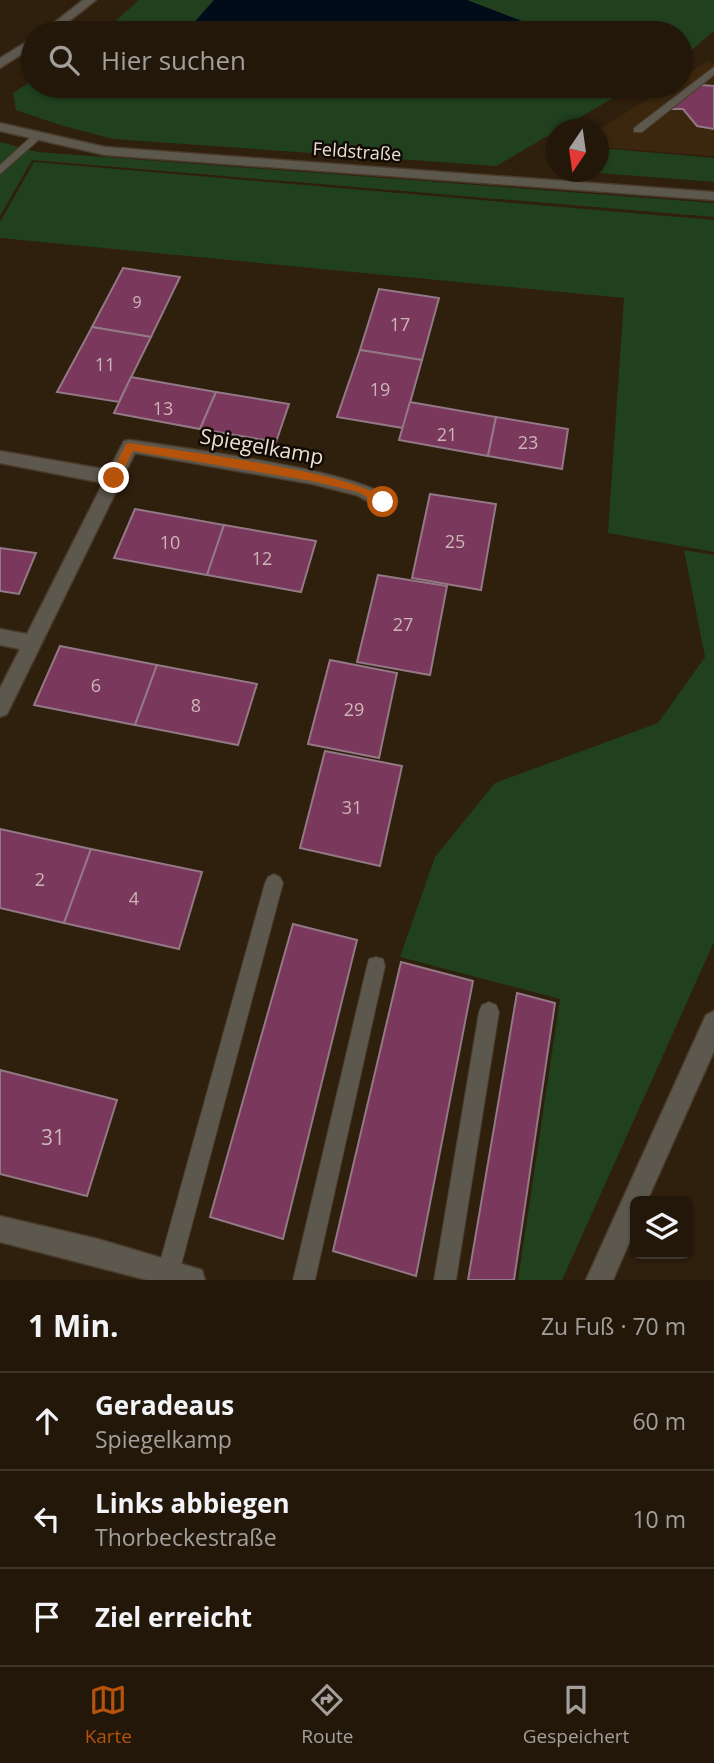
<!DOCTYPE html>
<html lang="de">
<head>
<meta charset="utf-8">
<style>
	:root { --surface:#23170a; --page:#2f2418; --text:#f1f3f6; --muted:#a39f9c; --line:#40362b; --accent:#b45309 }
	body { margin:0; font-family:"Open Sans",sans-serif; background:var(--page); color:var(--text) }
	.controls { position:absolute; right:21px; bottom:21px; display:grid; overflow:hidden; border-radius:10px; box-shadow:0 2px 5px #0004 }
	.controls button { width:63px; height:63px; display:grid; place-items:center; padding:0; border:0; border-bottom:2px solid var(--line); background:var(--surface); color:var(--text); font:35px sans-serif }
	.compass { position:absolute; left:546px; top:119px; width:63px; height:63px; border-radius:50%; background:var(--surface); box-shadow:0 2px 5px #0004; rotate:193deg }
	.stop { position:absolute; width:21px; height:21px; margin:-16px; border:5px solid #b45309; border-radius:50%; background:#fff }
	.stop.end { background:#b45309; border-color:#fff; box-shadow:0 2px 7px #0008 }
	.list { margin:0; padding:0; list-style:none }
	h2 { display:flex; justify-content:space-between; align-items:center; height:91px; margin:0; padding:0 28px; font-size:30px }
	h2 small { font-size:23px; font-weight:400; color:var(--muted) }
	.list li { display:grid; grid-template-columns:46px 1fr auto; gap:21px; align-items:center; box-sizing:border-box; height:98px; padding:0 28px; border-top:2px solid var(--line) }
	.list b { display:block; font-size:26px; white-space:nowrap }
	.list p { margin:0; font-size:23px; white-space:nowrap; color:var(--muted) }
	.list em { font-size:23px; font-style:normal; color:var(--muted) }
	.icon { flex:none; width:38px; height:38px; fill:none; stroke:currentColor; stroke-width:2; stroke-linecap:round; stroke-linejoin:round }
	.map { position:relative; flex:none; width:714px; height:1280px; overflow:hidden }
	.search { position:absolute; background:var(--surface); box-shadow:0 2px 5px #0004; left:21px; right:21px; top:21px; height:77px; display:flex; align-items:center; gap:18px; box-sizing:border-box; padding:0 24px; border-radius:38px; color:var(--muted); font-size:26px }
	.sheet { height:385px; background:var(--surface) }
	nav { display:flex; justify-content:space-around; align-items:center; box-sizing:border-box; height:98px; border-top:2px solid var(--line); background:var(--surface); font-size:19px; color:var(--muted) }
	nav a { display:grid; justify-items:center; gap:4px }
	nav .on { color:var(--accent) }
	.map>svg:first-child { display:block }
	.built { fill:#3b270e }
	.green { fill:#21401e }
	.water { fill:#000c1a }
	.building { fill:#79385c; stroke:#937885; stroke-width:2 }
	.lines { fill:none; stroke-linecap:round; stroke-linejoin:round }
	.service-casing { stroke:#493a29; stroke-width:2 }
	.minor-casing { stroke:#493a29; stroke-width:3 }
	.tertiary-casing { stroke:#493a29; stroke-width:3 }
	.service { fill:#5c584e; fill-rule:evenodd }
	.minor { fill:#5c584e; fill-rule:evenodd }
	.tertiary { fill:#5c584e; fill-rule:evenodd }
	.route { fill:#b45309 }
	.labels { text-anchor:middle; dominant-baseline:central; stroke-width:5; stroke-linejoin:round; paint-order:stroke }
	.far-number-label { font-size:16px; fill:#ceb6b6 }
	.far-street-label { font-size:18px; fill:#eae0d4; stroke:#110b04 }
	.number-label { font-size:18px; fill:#ceb6b6 }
	.street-label { font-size:21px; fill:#eae0d4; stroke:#110b04 }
	.near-number-label { font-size:21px; fill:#ceb6b6 }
</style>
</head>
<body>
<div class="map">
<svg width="714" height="1280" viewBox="0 0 714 1280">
	<rect width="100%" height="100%" fill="#2f1f0d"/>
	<path class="built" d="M 708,61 L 714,63 L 714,156 L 599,147 L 598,130 L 669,86 L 681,86 L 681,78 Z"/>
	<g class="green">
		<path d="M 139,0 L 214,0 L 185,33 L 102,33 Z"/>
		<path d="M 467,0 L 714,0 L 714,31 L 681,59 L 681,33 L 552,33 Z"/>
		<path d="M 33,80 L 33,86 L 170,86 L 178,89 L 462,96 L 477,86 L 634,86 L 496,166 L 113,139 L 60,125 L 16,110 L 13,93 Z"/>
		<path d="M 0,142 L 38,152 L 714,203 L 714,217 L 32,160 L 0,216 Z"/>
		<path d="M 599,148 L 714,158 L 714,182 L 587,172 L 598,172 Z"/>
		<path d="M 34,162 L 714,220 L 714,552 L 608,533 L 624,298 L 0,238 L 0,222 Z"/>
		<path d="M 684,550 L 714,555 L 714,942 L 562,1280 L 518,1280 L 560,999 L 400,957 L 435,857 L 495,783 L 658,723 L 705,657 Z"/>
	</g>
	<g class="water">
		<path d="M 214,0 L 467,0 L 553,33 L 185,33 Z"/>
		<path d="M 170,86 L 477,86 L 462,96 L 178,89 Z"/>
	</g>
	<g class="building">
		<path d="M 701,85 L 714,86 L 714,129 L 697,126 L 683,109 L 668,109 Z"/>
		<path d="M 123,268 L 180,277 L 151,337 L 92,327 Z"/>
		<path d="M 379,289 L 439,298 L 422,360 L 360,350 Z"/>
		<path d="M 92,327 L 151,337 L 119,402 L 57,392 Z"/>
		<path d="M 360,350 L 422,360 L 403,428 L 337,417 Z"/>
		<path d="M 131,377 L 216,392 L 200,429 L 114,413 Z"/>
		<path d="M 216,392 L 289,404 L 276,442 L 200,429 Z"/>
		<path d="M 410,402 L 496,417 L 488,456 L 399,440 Z"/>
		<path d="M 496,417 L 568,429 L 562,469 L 488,456 Z"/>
		<path d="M 430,494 L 496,504 L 481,590 L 412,578 Z"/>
		<path d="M 135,509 L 224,525 L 207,575 L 114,558 Z"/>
		<path d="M 224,525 L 316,541 L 301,592 L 207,575 Z"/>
		<path d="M 0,548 L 36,553 L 19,594 L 0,591 Z"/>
		<path d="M 378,575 L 447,586 L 430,675 L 357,662 Z"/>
		<path d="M 60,646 L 157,665 L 135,725 L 34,705 Z"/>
		<path d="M 330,660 L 397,673 L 379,758 L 308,744 Z"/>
		<path d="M 157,665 L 257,684 L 238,745 L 135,725 Z"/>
		<path d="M 325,751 L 402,766 L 380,866 L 300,848 Z"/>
		<path d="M 0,829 L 91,849 L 64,923 L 0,908 Z"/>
		<path d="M 91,849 L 202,872 L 179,949 L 64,923 Z"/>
		<path d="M 293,924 L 357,940 L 283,1239 L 210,1217 Z"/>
		<path d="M 401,962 L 473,981 L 416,1276 L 333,1251 Z"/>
		<path d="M 517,993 L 555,1003 L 514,1280 L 468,1280 Z"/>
		<path d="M 0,1070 L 117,1100 L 87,1196 L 0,1174 Z"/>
	</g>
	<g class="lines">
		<g class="service-casing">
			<g id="service">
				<path d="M 714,67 L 714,75 L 642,132 L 634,132 L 634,128 Z"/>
				<path d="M 33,135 L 42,137 L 0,174 L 0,165 Z"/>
				<path d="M 274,874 L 280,877 L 283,883 L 179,1273 L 176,1280 L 160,1280 L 157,1273 L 265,883 L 268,877 Z"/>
				<path d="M 376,957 L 383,959 L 385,966 L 315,1280 L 293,1280 L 367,966 L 369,959 Z"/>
				<path d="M 489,1002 L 496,1005 L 499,1012 L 456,1280 L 434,1280 L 479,1012 L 482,1005 Z"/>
			</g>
		</g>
		<g class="minor-casing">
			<g id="minor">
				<path d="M 0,123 L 105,147 L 714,192 L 714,200 L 105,155 L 0,131 Z"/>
				<path d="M 130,440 C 172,447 376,472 392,502 L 389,507 L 383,509 L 356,495 L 312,484 L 135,453 L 7,714 L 0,717 L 0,688 L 20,649 L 0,645 L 0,629 L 27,634 L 103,483 L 0,463 L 0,451 L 109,470 L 124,441 Z"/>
				<path d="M 714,1011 L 714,1051 L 647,1201 L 635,1201 L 635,1229 L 613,1280 L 586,1280 L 706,1015 Z"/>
				<path d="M 0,1216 L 98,1239 L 192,1267 L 202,1270 L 205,1280 L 147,1280 L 0,1242 Z"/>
			</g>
		</g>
		<g class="tertiary-casing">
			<g id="tertiary">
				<path d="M 83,0 L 96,0 L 54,33 L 41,33 Z"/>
				<path d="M 33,38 L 33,47 L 0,68 L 0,58 Z"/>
			</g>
		</g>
		<use href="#service" class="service"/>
		<use href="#minor" class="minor"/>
		<use href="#tertiary" class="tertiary"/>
	</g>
	<path class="route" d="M 130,443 C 177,451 363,472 388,502 L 383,506 L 358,492 L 312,481 L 133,451 L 118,481 L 110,481 L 109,478 L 126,444 Z"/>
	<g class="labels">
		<g class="far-number-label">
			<text x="137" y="302">9</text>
		</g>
		<g class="far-street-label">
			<text transform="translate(357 151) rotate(4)">Feldstraße</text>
		</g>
		<g class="number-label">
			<text x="400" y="324">17</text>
			<text x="105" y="364">11</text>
			<text x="380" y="389">19</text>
			<text x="163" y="408">13</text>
			<text x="447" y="434">21</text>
			<text x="528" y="442">23</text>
			<text x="455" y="541">25</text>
			<text x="170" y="542">10</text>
			<text x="262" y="558">12</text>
			<text x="403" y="624">27</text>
			<text x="96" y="685">6</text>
			<text x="196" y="705">8</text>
			<text x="354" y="709">29</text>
			<text x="352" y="807">31</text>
			<text x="40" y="879">2</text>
			<text x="134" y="898">4</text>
		</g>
		<g class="street-label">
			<text transform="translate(262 446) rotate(10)">Spiegelkamp</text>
		</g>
		<g class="near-number-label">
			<text x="53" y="1137">31</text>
		</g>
	</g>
</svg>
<div class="controls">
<button><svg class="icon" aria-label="layers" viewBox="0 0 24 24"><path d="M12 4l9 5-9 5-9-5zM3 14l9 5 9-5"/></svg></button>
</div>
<svg class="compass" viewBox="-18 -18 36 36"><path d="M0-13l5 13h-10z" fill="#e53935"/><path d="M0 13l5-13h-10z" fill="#a39f9c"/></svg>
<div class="stop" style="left:383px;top:502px"></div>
<div class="stop end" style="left:114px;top:478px"></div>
<div class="search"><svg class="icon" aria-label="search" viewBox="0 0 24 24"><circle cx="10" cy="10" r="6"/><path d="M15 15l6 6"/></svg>Hier suchen</div>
</div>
<section class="sheet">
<h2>1 Min.<small>Zu Fuß · 70 m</small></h2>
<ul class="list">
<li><svg class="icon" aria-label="ahead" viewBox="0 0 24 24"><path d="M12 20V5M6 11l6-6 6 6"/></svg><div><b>Geradeaus</b><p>Spiegelkamp</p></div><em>60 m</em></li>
<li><svg class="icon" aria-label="left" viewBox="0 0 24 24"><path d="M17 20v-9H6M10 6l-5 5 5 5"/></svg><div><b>Links abbiegen</b><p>Thorbeckestraße</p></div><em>10 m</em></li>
<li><svg class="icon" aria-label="arrive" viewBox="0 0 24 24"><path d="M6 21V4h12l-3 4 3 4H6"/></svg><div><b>Ziel erreicht</b></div></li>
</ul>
</section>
<nav>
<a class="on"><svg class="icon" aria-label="map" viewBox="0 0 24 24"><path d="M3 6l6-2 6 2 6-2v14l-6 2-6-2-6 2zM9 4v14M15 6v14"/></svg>Karte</a>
<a><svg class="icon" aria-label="directions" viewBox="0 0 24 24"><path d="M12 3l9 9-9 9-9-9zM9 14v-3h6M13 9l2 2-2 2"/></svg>Route</a>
<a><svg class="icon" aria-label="saved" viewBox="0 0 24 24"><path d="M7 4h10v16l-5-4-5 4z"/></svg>Gespeichert</a>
</nav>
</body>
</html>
